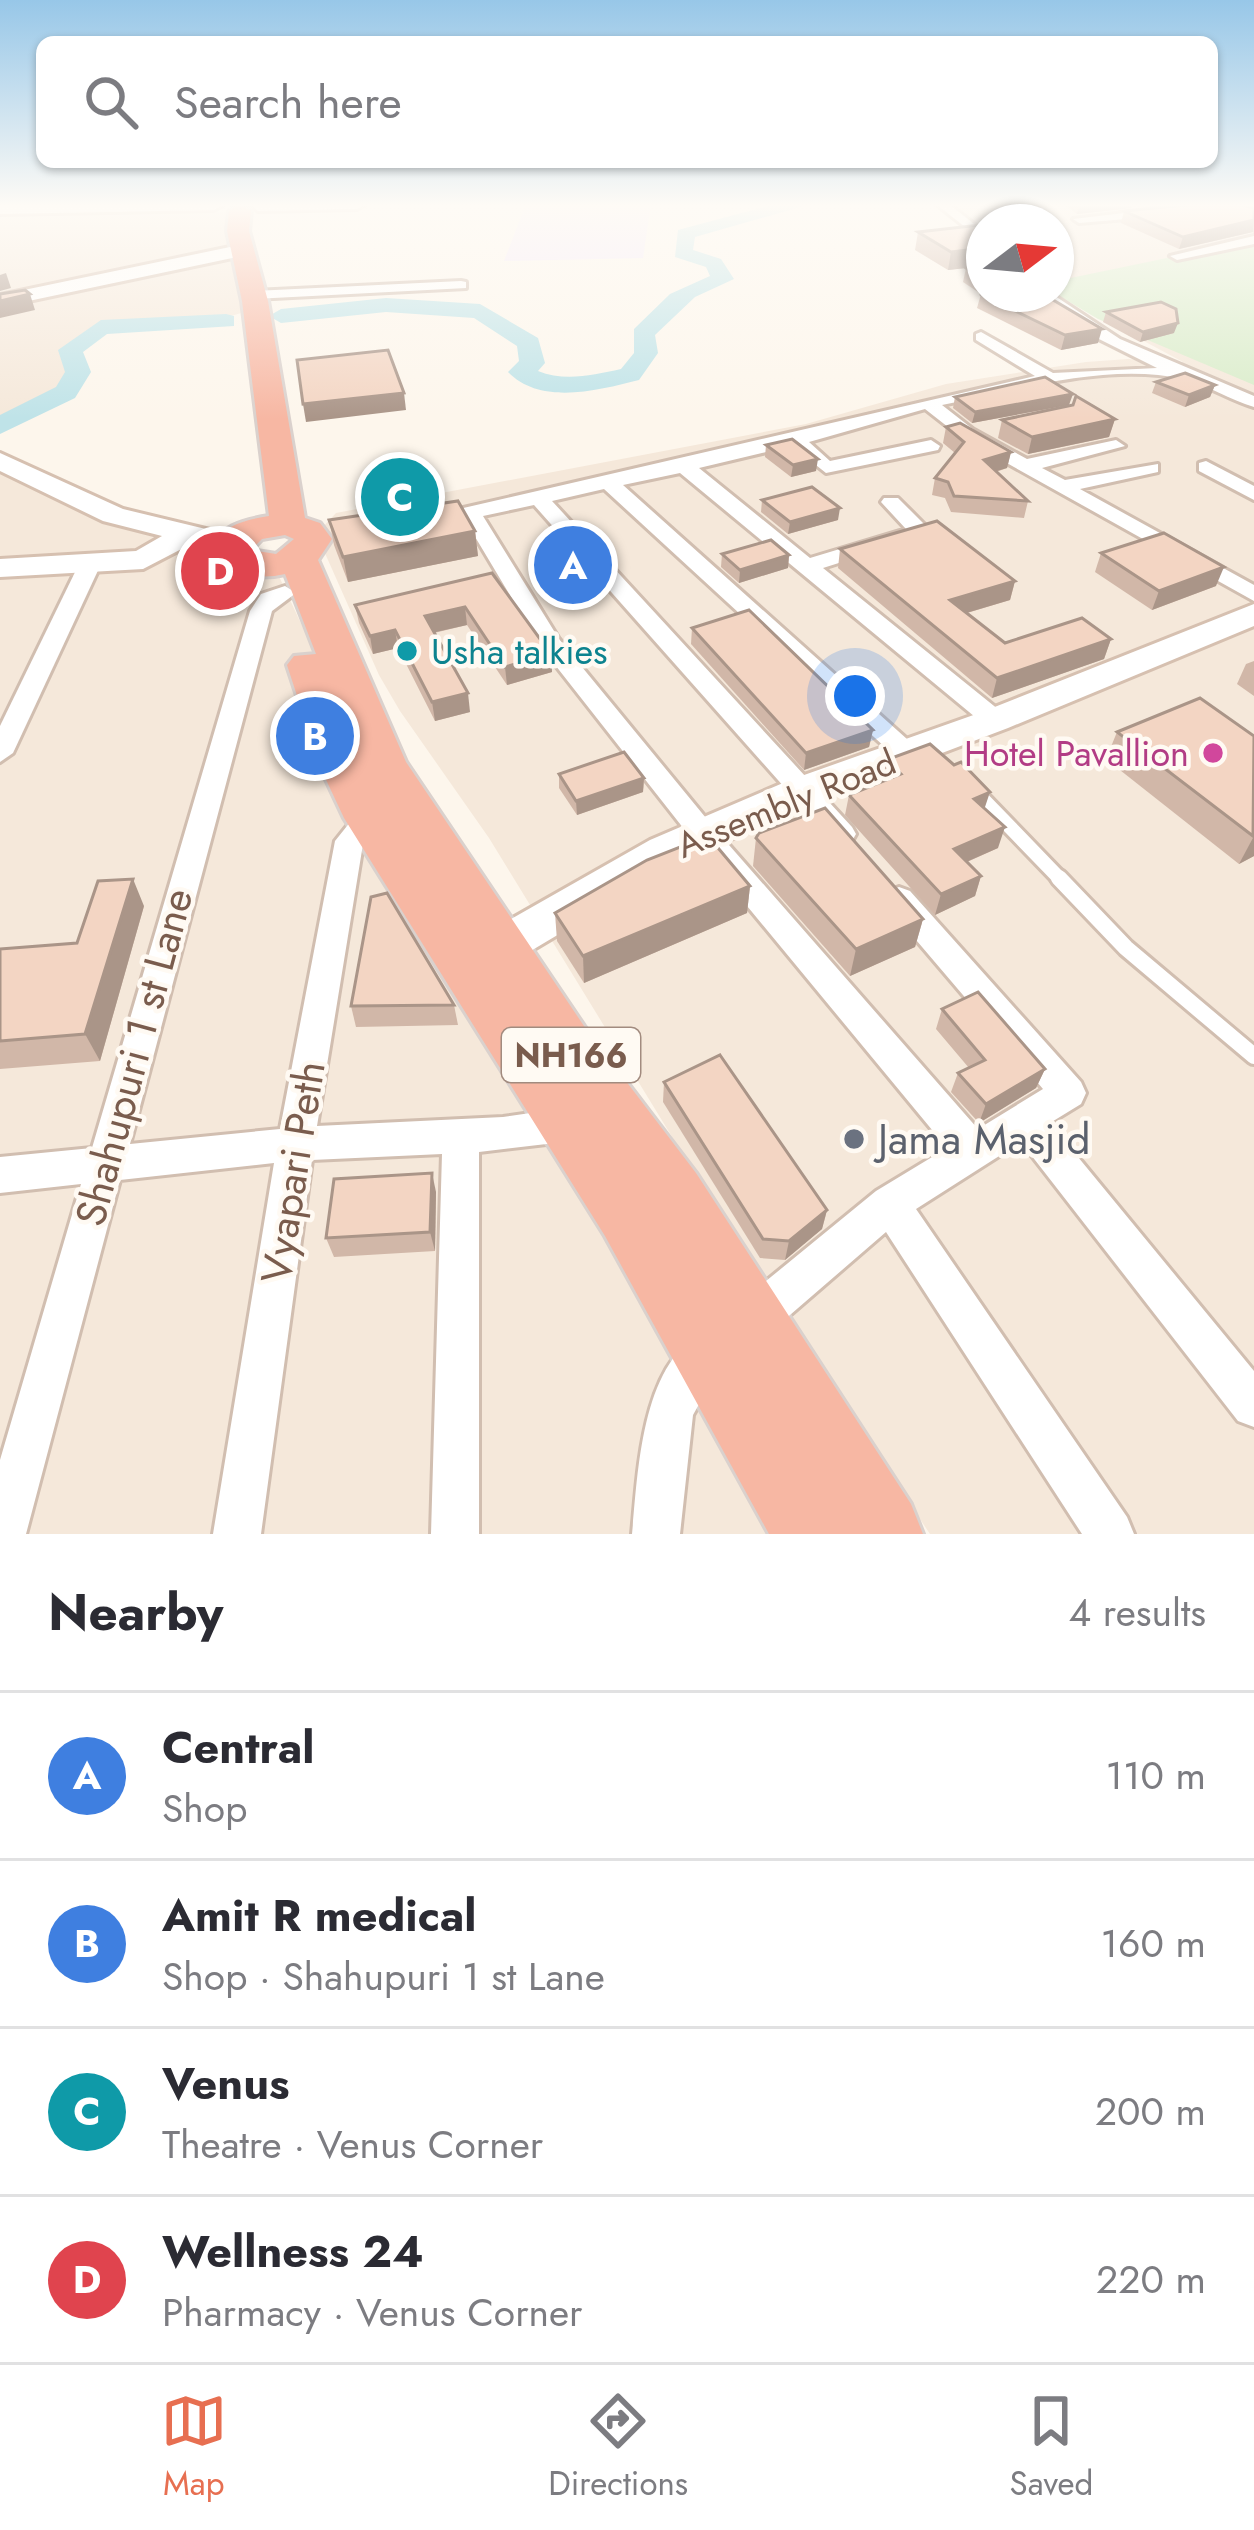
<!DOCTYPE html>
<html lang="en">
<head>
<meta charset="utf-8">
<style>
	:root { --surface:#fff; --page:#f2f2f3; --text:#2b2b33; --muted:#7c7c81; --line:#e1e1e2; --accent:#e76f51 }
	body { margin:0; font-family:Jost,sans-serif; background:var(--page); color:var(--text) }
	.compass { position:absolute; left:966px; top:204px; width:108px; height:108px; border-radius:50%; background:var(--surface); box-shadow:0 3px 9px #0004; rotate:74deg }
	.you { position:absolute; left:855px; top:696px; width:42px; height:42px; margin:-30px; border:9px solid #fff; border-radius:50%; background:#1a73e8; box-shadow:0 0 0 18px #1a73e833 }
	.badge { display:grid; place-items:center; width:78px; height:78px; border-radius:50%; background:var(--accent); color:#fff; font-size:39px; font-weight:700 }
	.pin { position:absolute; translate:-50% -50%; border:6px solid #fff; box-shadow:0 3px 12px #0006 }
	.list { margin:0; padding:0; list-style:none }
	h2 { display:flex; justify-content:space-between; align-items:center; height:156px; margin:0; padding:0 48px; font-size:51px }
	h2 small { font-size:39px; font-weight:400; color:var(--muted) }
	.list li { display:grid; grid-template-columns:78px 1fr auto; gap:36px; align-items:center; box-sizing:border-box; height:168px; padding:0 48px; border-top:3px solid var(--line) }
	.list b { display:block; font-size:45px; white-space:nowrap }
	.list p { margin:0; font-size:39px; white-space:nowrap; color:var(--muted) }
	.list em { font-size:39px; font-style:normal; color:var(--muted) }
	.icon { flex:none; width:66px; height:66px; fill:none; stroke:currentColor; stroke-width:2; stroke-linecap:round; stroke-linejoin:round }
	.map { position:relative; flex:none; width:1254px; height:1534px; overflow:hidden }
	.search { position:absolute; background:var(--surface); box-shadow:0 3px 9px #0004; left:36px; right:36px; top:36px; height:132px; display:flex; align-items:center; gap:30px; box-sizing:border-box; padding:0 42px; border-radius:18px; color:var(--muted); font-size:45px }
	.sheet { height:828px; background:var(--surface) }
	nav { display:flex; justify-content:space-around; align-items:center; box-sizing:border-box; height:168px; border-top:3px solid var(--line); background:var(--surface); font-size:33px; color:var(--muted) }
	nav a { display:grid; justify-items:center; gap:6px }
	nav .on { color:var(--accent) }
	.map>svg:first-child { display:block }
	.residential { fill:#f5e8da }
	.education { fill:#f3e8fa }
	.green { fill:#d8ecc9 }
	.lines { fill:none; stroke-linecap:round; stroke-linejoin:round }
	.river { fill:#bfe3e8; fill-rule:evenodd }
	.lane-far1-casing { stroke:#d1beb0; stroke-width:20 }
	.lane-casing { stroke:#d1beb0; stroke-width:22 }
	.street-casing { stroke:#d1beb0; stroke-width:6 }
	.secondary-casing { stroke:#d6c0b0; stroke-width:6 }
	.highway-casing { stroke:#dad1cd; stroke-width:6 }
	.lane-far1 { stroke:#fff; stroke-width:14 }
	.lane { stroke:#fff; stroke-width:16 }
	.street { fill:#fff; fill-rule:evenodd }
	.secondary { fill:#fff; fill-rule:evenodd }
	.highway { fill:#f7b7a3; fill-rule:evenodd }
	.wall { fill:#d1b7a8 }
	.shaded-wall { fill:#aa9588 }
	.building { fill:#f3d5c3; stroke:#aa9588; stroke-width:3 }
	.culture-dot { fill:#0f9aa8; stroke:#fffaf3; stroke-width:4.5 }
	.hotel-dot { fill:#d1479c; stroke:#fffaf3; stroke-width:4.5 }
	.worship-dot { fill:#6b7280; stroke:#fffaf3; stroke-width:4.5 }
	.labels { text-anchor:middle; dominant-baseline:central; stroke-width:9; stroke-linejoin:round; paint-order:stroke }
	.shield { fill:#fffaf3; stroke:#a28b7f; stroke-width:3 }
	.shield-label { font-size:33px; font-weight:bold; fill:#7a5c4d }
	.culture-label { font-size:36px; fill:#0d838f; stroke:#fffaf3; text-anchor:start }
	.hotel-label { font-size:36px; fill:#b23c85; stroke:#fffaf3; text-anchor:end }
	.street-label { font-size:36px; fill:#7a5c4d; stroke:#fffaf3 }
	.near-street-label { font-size:42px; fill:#7a5c4d; stroke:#fffaf3 }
	.near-worship-label { font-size:42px; fill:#5b616d; stroke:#fffaf3; text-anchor:start }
</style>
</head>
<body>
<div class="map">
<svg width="1254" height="1534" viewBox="0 0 1254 1534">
	<rect width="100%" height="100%" fill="#fdf6ec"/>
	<g class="residential">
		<path d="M 0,204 L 231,212 L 225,216 L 228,239 L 245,312 L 209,322 L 91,331 L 71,350 L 77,373 L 66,392 L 0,426 Z"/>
		<path d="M 949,204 L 1254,204 L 1254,1534 L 930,1534 L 753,1269 L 489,838 L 400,711 L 379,675 L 320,542 L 319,531 L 336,513 L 806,424 L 946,384 L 1086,362 L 1128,359 L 1183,362 L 1056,294 L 1056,222 L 984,222 L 984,230 Z"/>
		<path d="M 0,466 L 75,500 L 228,531 L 226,545 L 270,557 L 311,645 L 342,729 L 785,1534 L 0,1534 Z"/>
	</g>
	<path class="education" d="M 526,204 L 651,204 L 643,258 L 504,261 Z"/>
	<path class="green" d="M 1254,240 L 1254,385 L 1098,319 L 1056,294 L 1056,281 Z"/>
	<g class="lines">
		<g class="river">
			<path d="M 775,204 L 811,204 L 695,237 L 693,250 L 721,259 L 734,279 L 695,297 L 655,335 L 658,353 L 639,380 C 599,390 541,406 508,372 L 519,361 L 517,346 L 474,318 L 386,312 L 281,323 L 269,316 L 281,309 L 386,298 L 480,304 L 538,338 L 545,363 L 538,371 C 565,382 593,375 621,369 L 634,353 L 634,329 L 670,294 L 710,276 L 706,267 L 675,257 L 678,230 Z"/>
			<path d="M 226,314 L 234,316 L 234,326 L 107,334 L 83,352 L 91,372 L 75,398 L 0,434 L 0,415 L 56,387 L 65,372 L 58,350 L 101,320 Z"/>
		</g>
		<g class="lane-far1-casing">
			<path id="lane-far1" d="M 977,793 L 1062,881"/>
		</g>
		<g class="lane-casing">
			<path id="lane" d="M 1059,878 L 1126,948 L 1254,1056"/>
		</g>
		<g class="street-casing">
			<g id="street">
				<path d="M 936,204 L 949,204 L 984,232 L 984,242 Z"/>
				<path d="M 1158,209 L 1162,216 L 1079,223 L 1073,219 Z"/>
				<path d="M 1254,236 L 1254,244 L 1177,260 L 1170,256 Z"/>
				<path d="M 461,281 L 466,282 L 466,288 L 254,299 L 247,295 L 254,291 Z"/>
				<path d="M 1036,294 L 1052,294 L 1120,339 L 1254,396 L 1254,407 C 1230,400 1208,385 1184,379 C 1107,362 1017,390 942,405 L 974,430 L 1027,459 L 1116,440 L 1125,446 L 1042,468 L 1065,480 L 1158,464 L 1158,472 L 1080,489 L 1254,585 L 1254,601 L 962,438 L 925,409 L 809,442 L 830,461 L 931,440 L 940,446 L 938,450 L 826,473 L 792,446 L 699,468 L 810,558 L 906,529 L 881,502 L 884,498 L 898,498 L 927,527 L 927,535 L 823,568 L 1004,714 L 1008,720 L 1004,726 L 986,726 L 680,473 L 623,485 L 917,748 L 921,754 L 917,760 L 899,760 L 604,489 L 552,501 L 852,827 L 856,834 L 852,841 L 832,841 L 534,505 L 483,516 L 559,639 L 715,829 L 978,1129 L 1043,1089 L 888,907 L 884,899 L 888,891 L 899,887 L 910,891 L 1081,1082 L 1086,1093 L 1081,1104 L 1050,1123 L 1254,1371 L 1254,1427 L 1238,1421 L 1021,1142 L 916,1209 L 1127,1517 L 1134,1534 L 1082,1534 L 886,1232 L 768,1334 L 753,1340 L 738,1334 L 732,1319 L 738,1304 L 876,1191 L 947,1148 L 695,843 L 541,647 L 465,520 L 449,515 L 459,509 L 1035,376 L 976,340 L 976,334 L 981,332 L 1053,373 L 1157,368 L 1083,331 Z"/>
				<path d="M 1206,461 L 1254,486 L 1254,500 L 1199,471 L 1199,463 Z"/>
				<path d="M 90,558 L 101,564 L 13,753 L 0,762 L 0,726 L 79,564 Z"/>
				<path d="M 285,586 L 296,593 L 272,611 L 130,1144 L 280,1129 L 335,841 L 359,811 L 379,811 L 383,818 L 363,844 L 317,1126 L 503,1117 L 572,1107 L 585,1112 L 590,1124 L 585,1136 L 572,1141 L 479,1152 L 479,1534 L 431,1534 L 442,1154 L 312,1160 L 261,1534 L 213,1534 L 274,1163 L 120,1180 L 26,1534 L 0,1534 L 0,1460 L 81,1184 L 0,1193 L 0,1157 L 92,1148 L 250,611 L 261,594 Z"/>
				<path d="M 707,1331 L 722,1337 L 728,1352 L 693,1415 L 680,1534 L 632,1534 C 638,1474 641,1358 707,1331 Z"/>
			</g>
		</g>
		<g class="secondary-casing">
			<g id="secondary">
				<path d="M 0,204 L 222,204 L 223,205 L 214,210 L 0,214 Z"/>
				<path d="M 251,204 L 366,204 L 357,209 L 258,211 Z"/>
				<path d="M 230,247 L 240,253 L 237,257 L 0,307 L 0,295 Z"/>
				<path d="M 0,453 L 123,509 L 243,538 L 247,544 L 232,553 L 193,543 L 143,569 L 0,577 L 0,559 L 136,551 L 162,536 L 103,521 L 0,471 Z"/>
				<path d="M 1254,604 L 1254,626 L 1008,728 L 818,800 L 680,862 L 492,974 L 476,980 L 460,974 L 453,961 L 460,948 L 650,840 L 790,780 L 982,712 Z"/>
			</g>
		</g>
		<g class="highway-casing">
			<path id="highway" d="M 240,204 L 251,211 L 249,231 L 268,301 L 305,518 L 320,523 L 332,539 L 318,560 L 406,762 L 584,1026 L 696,1173 L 911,1504 L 923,1534 L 769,1534 L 605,1236 L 344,818 L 321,769 L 287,665 L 294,656 L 316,654 L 285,574 C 260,580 230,576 213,555 C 214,526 245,520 269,516 L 242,301 L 227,231 L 229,211 ZM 285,535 L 294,539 L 276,554 L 251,550 L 262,539 Z"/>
		</g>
		<use href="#lane-far1" class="lane-far1"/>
		<use href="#lane" class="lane"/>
		<use href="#street" class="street"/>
		<use href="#secondary" class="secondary"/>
		<use href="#highway" class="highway"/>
	</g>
	<g class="wall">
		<path d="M 1063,204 L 1132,204 L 1131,208 L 1077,214 Z"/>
		<path d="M 1254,208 L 1254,234 L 1253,232 L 1179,249 L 1121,223 L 1124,211 Z"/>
		<path d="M 984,226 L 984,294 L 1098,343 L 1061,350 L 977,308 L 981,294 L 963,282 L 966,268 L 948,270 L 915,250 L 918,232 Z"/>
		<path d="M 1106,312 L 1174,333 L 1140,342 L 1103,322 Z"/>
		<path d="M 1156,382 L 1215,385 L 1210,397 L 1185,407 L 1152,393 Z"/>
		<path d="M 955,397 L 1069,405 L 972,423 L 953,408 Z"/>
		<path d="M 1073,405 L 1115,419 L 1109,437 L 1028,454 L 998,438 L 1002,420 Z"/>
		<path d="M 946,427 L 1011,452 L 1007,468 L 996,472 L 1028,501 L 1024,518 L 951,512 L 945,498 L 932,495 L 935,478 L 955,453 L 943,443 Z"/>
		<path d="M 766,445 L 816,471 L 791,477 L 765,457 Z"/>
		<path d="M 762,500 L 838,520 L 788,534 L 761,512 Z"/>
		<path d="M 329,520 L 475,531 L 478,556 L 348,582 L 334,545 Z"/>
		<path d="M 840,549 L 1015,581 L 1010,600 L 967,613 L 1005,643 L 1111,639 L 1104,659 L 992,698 L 838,568 Z"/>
		<path d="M 1101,553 L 1216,586 L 1152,610 L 1095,572 Z"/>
		<path d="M 722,554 L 789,555 L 788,568 L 739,583 L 721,567 Z"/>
		<path d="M 492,573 L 551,654 L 552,672 L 507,685 L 467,625 L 434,633 L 470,712 L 435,721 L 398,648 L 373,654 L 359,623 L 355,605 Z"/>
		<path d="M 692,628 L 873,730 L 869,747 L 804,770 L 691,644 Z"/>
		<path d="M 1254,661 L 1254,696 L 1237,684 L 1246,664 Z"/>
		<path d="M 1117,732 L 1254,736 L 1254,856 L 1239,864 L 1106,759 Z"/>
		<path d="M 886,760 L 985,808 L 998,848 L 967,862 L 981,876 L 975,896 L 935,915 L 845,815 L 849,795 L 883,781 Z"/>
		<path d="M 559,774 L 644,778 L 643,792 L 577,815 L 559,788 Z"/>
		<path d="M 756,838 L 923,919 L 915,947 L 850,976 L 753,866 Z"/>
		<path d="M 750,886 L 747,913 L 584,983 L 557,941 L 555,913 Z"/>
		<path d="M 144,906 L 100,1061 L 0,1069 L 0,949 L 77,943 Z"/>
		<path d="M 454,1005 L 458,1025 L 356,1027 L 351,1006 Z"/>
		<path d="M 942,1009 L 1045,1069 L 1036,1088 L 979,1123 L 951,1092 L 958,1073 L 969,1068 L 936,1029 Z"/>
		<path d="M 664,1082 L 827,1210 L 822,1229 L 785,1260 L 760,1258 L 663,1102 Z"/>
		<path d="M 436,1192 L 435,1251 L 334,1257 L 326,1238 Z"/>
	</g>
	<g class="shaded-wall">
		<path d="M 1080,204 L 1132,204 L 1131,208 L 1077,214 Z"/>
		<path d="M 1254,220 L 1253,232 L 1179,249 L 1183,237 Z"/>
		<path d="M 984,248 L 984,266 L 948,270 L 951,252 Z"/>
		<path d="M 6,273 L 11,288 L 0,291 L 0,275 Z"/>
		<path d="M 30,294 L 35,310 L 0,318 L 0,301 Z"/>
		<path d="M 1178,323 L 1174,333 L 1140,342 L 1143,332 Z"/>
		<path d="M 1102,329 L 1098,343 L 1061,350 L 1065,335 Z"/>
		<path d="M 1215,385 L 1210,397 L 1185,407 L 1189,395 Z"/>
		<path d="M 404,393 L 406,410 L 306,422 L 303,404 Z"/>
		<path d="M 1073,394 L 1069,405 L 972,423 L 975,412 Z"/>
		<path d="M 1115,419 L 1109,437 L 1028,454 L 1032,437 Z"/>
		<path d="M 1011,452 L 1007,468 L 980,476 L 984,460 Z"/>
		<path d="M 818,459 L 816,471 L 791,477 L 793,465 Z"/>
		<path d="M 840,508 L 838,520 L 788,534 L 790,522 Z"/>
		<path d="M 475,531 L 478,556 L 348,582 L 343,557 Z"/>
		<path d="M 789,555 L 788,568 L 739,583 L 740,570 Z"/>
		<path d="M 1224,567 L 1216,586 L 1152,610 L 1159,591 Z"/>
		<path d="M 1015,581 L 1010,600 L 946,619 L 950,600 Z"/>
		<path d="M 465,607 L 467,625 L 427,634 L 425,616 Z"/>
		<path d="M 395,630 L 398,648 L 373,654 L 370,636 Z"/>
		<path d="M 1111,639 L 1104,659 L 992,698 L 997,678 Z"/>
		<path d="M 551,654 L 552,672 L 507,685 L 505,667 Z"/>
		<path d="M 468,693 L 470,712 L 435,721 L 432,702 Z"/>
		<path d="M 873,730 L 869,747 L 804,770 L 806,753 Z"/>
		<path d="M 644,778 L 643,792 L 577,815 L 576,801 Z"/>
		<path d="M 990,792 L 983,813 L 974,799 Z"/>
		<path d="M 1005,827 L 998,848 L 948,870 L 954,849 Z"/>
		<path d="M 1254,836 L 1254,856 L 1239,864 Z"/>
		<path d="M 981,876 L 975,896 L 935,915 L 941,894 Z"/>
		<path d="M 133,879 L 144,906 L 100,1061 L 85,1034 Z"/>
		<path d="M 750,886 L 747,913 L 584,983 L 583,956 Z"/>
		<path d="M 923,919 L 915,947 L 850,976 L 856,949 Z"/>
		<path d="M 1045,1069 L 1036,1088 L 979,1123 L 986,1104 Z"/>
		<path d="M 432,1173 L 436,1192 L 435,1251 L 430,1232 Z"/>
		<path d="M 827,1210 L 822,1229 L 785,1260 L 789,1241 Z"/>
	</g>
	<g class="building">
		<path d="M 1195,204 L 1240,204 L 1254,208 L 1254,220 L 1183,237 L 1124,211 Z"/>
		<path d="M 980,225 L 984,226 L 984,248 L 951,252 L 918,232 Z"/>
		<path d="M 975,254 L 984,259 L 984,280 L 966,268 Z"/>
		<path d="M 25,290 L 30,294 L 0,301 L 0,294 Z"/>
		<path d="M 980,294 L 1043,294 L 1102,329 L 1065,335 Z"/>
		<path d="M 1161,302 L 1176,309 L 1178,323 L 1143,332 L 1106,312 Z"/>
		<path d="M 388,350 L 404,393 L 303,404 L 297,360 Z"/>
		<path d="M 1185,373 L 1215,385 L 1189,395 L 1156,382 Z"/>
		<path d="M 1045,377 L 1073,394 L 975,412 L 955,397 Z"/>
		<path d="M 1076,396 L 1115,419 L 1032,437 L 1002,420 L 1073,405 Z"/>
		<path d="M 960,423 L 1011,452 L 984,460 L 1028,501 L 954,496 L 948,482 L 935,478 L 964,442 L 946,427 Z"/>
		<path d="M 792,439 L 818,459 L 793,465 L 766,445 Z"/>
		<path d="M 812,487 L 840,508 L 790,522 L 762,500 Z"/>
		<path d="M 458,501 L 475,531 L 343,557 L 329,520 Z"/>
		<path d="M 937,521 L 1015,581 L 950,600 L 1005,643 L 1082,618 L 1111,639 L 997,678 L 840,549 Z"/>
		<path d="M 1164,533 L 1224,567 L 1159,591 L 1101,553 Z"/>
		<path d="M 771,540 L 789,555 L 740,570 L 722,554 Z"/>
		<path d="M 492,573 L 551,654 L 505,667 L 465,607 L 425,616 L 468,693 L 432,702 L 395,630 L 370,636 L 355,605 Z"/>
		<path d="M 749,610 L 873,730 L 806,753 L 692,628 Z"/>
		<path d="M 1200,698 L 1254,736 L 1253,836 L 1117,732 Z"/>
		<path d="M 930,744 L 954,765 L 961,762 L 990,792 L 974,799 L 1005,827 L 954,849 L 981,876 L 941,894 L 849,795 L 901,774 L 886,760 Z"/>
		<path d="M 624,752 L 644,778 L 576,801 L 559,774 Z"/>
		<path d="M 825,808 L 923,919 L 856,949 L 756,838 L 759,833 Z"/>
		<path d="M 708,836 L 750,886 L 583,956 L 555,913 L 647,860 Z"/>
		<path d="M 133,879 L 85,1034 L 0,1041 L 0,949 L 77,943 L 98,881 Z"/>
		<path d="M 387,893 L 454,1005 L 351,1006 L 371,897 Z"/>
		<path d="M 978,992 L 1045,1069 L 986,1104 L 958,1073 L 985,1060 L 942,1009 Z"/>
		<path d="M 720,1055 L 827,1210 L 789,1241 L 763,1239 L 664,1082 Z"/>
		<path d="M 432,1173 L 430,1232 L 326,1238 L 334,1179 Z"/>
	</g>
	<linearGradient id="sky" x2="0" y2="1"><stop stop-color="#97c7e8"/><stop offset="0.49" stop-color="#fefbf6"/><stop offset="1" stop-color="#fefbf6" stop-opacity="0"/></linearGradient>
	<rect width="1254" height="419" fill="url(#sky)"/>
	<circle class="culture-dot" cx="407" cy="651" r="12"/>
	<circle class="hotel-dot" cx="1213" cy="753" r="12"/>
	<circle class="worship-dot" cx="854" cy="1139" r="12"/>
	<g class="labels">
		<rect class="shield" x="502" y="1028" width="138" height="54" rx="9"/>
		<g class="shield-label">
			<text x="571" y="1055">NH166</text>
		</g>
		<g class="culture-label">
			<text x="431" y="651">Usha talkies</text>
		</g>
		<g class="hotel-label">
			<text x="1189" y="753">Hotel Pavallion</text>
		</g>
		<g class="street-label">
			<text transform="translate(786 803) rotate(-22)">Assembly Road</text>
		</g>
		<g class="near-street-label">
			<text transform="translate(134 1057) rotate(-75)">Shahupuri 1 st Lane</text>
			<text transform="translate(293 1172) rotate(-81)">Vyapari Peth</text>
		</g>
		<g class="near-worship-label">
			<text x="878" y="1139">Jama Masjid</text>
		</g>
	</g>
</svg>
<svg class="compass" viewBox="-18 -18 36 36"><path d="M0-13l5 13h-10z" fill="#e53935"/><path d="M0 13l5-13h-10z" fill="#7c7c81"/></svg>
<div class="you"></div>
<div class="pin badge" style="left:573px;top:565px;background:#3f7fe0">A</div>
<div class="pin badge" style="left:315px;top:736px;background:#3f7fe0">B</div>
<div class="pin badge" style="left:400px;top:497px;background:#0f9aa8">C</div>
<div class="pin badge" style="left:220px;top:571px;background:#e0444e">D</div>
<div class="search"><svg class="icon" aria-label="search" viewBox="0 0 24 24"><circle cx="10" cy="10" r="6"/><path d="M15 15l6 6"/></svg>Search here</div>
</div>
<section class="sheet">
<h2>Nearby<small>4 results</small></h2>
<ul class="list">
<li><span class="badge" style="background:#3f7fe0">A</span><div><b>Central</b><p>Shop</p></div><em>110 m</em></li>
<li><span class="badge" style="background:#3f7fe0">B</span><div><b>Amit R medical</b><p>Shop · Shahupuri 1 st Lane</p></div><em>160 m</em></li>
<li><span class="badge" style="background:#0f9aa8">C</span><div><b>Venus</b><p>Theatre · Venus Corner</p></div><em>200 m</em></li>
<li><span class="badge" style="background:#e0444e">D</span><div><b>Wellness 24</b><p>Pharmacy · Venus Corner</p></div><em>220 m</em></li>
</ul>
</section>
<nav>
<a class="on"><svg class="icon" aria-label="map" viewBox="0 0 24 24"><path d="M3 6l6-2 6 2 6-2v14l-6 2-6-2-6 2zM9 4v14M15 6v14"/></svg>Map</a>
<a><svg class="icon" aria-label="directions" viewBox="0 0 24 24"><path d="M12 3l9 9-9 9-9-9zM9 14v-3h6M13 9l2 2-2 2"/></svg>Directions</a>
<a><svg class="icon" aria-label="saved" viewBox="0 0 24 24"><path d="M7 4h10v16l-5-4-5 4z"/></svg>Saved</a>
</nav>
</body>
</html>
